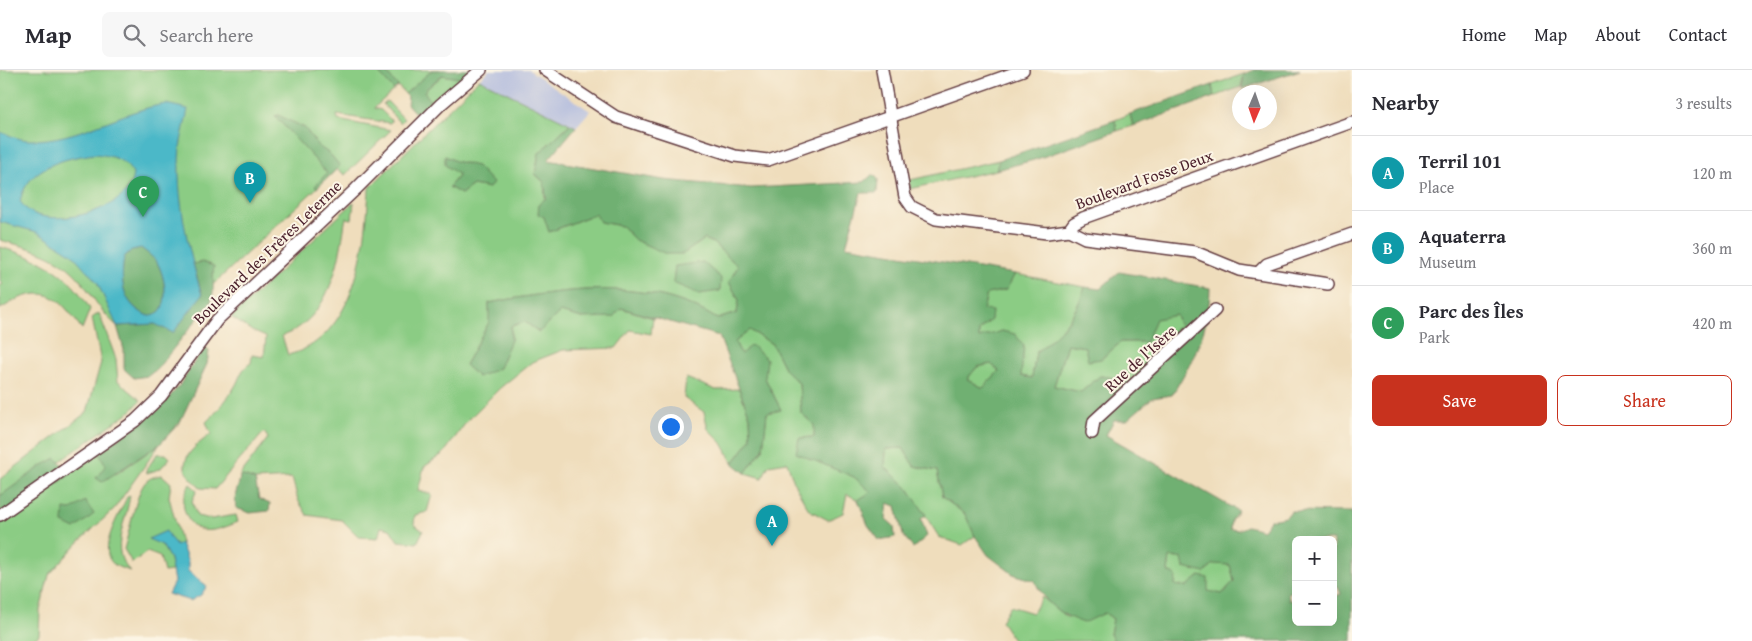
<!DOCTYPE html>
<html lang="en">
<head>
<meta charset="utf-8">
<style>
	:root { --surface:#fff; --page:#f7f7f7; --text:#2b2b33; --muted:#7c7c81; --line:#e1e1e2; --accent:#c8321e }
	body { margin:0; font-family:"Gentium Book Plus",serif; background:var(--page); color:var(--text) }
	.controls { position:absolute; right:15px; bottom:15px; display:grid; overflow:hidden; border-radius:8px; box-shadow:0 5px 20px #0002 }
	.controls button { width:45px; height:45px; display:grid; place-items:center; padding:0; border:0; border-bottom:1px solid var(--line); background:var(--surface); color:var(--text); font:25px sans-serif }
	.compass { position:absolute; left:1232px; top:15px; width:45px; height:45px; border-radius:50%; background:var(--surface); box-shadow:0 5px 20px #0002; rotate:182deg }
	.you { position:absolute; left:670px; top:356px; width:18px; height:18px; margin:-12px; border:4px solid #fff; border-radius:50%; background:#1a73e8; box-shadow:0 0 0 8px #1a73e833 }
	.badge { display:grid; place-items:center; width:32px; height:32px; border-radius:50%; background:var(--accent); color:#fff; font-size:16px; font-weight:700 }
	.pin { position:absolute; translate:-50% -41px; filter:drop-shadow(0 1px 2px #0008) }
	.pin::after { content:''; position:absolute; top:26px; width:18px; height:15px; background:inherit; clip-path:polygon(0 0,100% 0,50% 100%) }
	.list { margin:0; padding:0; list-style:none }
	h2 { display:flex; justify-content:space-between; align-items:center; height:65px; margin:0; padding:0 20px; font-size:21px }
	h2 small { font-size:16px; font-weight:400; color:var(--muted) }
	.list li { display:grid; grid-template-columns:32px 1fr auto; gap:15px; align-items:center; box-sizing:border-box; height:75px; padding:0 20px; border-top:1px solid var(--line) }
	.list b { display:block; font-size:19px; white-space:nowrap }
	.list p { margin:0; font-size:16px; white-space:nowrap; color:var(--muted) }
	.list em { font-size:16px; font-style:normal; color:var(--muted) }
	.actions { display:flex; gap:10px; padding:15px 20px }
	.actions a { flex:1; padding:11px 0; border:1px solid var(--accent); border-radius:8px; text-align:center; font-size:18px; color:var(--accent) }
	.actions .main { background:var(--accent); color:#fff }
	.icon { flex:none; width:28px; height:28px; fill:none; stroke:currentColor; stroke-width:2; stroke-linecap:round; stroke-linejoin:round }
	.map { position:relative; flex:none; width:1352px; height:571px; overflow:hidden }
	header { display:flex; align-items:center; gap:30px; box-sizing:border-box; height:70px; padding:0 25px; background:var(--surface); border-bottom:1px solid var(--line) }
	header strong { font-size:24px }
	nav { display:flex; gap:28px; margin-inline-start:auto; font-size:18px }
	.search { width:350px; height:45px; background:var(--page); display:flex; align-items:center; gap:12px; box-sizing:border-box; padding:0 18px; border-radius:8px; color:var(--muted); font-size:19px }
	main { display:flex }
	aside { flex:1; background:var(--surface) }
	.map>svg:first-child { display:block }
	.industrial { fill:#bcc3de }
	.green { fill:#8bcc84; stroke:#6a7658; fill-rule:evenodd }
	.forest { fill:#70b072; stroke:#5d684e; fill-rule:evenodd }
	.water { fill:#4cb8c8; stroke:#4b6c7a; fill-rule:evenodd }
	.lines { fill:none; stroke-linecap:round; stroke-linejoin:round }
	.minor-casing { stroke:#633c41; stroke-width:14 }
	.minor { stroke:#fff; stroke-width:11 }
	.labels { text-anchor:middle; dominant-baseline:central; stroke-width:4; stroke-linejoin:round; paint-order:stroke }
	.street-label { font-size:16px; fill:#4a1f2b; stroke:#fcf5e5 }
</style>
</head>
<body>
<header>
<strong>Map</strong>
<div class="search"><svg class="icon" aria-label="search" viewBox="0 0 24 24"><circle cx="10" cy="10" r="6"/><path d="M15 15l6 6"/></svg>Search here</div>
<nav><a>Home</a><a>Map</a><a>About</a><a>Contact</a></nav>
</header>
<main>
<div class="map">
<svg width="1352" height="571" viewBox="0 0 1352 571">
	<rect width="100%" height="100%" fill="#fcf5e5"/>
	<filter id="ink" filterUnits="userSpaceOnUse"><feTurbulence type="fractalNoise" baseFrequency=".02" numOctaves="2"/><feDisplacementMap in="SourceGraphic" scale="10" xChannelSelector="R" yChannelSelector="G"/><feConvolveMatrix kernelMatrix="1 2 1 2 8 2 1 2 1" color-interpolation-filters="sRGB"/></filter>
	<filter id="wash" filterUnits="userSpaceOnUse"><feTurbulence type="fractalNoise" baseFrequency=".0096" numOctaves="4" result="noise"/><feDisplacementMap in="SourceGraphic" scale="20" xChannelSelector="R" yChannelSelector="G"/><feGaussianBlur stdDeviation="1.12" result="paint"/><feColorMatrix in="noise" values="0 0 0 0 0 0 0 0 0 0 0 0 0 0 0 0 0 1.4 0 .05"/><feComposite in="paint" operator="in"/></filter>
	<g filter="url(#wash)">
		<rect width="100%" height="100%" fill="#efddbc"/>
		<path class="industrial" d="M 489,0 L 529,0 L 590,41 L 576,57 L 479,9 Z"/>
		<g class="green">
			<path d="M 0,0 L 440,0 L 408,27 L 398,16 L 374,38 L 381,40 L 392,51 L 390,53 L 337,45 L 338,50 L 391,60 L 345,105 L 337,99 L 202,225 L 137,254 L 117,256 C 99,240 95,229 81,211 C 61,185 30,178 0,170 Z"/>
			<path d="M 1244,4 L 1241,17 L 1214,27 L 1212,15 Z"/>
			<path d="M 443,5 L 464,9 L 437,32 L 431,32 L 423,22 Z"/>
			<path d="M 479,9 L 570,54 L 539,83 L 535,104 L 544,112 C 546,129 543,145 549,162 L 595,144 L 600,152 L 622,156 L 635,170 L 697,175 L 704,169 L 713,173 L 738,196 L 729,212 L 739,230 L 737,243 L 717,249 C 649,206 564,219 489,233 L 490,252 L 465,295 L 511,270 L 511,256 L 525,252 L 539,262 L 560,242 L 582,248 L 621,238 L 653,248 L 651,264 L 630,260 L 616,278 L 563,280 L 532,292 L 500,318 L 467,351 L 444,383 L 424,397 L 418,421 L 432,424 L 427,442 L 415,445 L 414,454 L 423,461 L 417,473 L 398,471 L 390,459 L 381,457 L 378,468 L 359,467 L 342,450 L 307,445 L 298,430 L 292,408 L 255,410 L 240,405 L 268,368 L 264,362 L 215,419 L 200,418 C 196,413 189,407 186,402 C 180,385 201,372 211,364 L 206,352 C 217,342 226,331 234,318 C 240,309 240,299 251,293 L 252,285 L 264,287 L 266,267 L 252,261 L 231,247 L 354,132 L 352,149 L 346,148 L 345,152 C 339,195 329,249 282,266 L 288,285 C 356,268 366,176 369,118 ZM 445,86 L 455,91 L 489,118 L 473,115 L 461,124 L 449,117 L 459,105 Z"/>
			<path d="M 387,31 L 404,49 L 400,53 L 383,34 Z"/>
			<path d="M 1130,44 L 1133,56 L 1117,61 L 1115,50 Z"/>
			<path d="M 999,90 L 996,100 L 910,119 L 910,110 Z"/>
			<path d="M 0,177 C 41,189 68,201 90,239 L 82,259 C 64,236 54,215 20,228 C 13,230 7,236 0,239 L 0,216 L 3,214 L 0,211 Z"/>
			<path d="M 1015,204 L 1085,217 C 1075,247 1061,263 1036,282 L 1032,308 L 1020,306 L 1024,276 L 1002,261 L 979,269 L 979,260 L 991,250 L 983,240 L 987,224 L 1006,220 Z"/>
			<path d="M 99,243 L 116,289 L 118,311 L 141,330 L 132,340 L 59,392 L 56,389 L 0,426 L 0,409 L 87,342 L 101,292 L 92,248 Z"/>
			<path d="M 1176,244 L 1180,256 L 1152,275 L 1155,288 L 1133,310 L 1100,306 L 1081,322 L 1054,316 L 1067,274 L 1085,277 L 1101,289 L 1121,272 L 1146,272 L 1156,248 Z"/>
			<path d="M 750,260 L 772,274 L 785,300 L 799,313 L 801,343 L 815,355 L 814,367 L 799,368 L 827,394 L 854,407 L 872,422 L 858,430 L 847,424 L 843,443 L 828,450 L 809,440 L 795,415 L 787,392 L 769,395 L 762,408 L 745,403 L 763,379 L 767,343 L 781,340 L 765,308 L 741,284 L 735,272 Z"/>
			<path d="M 991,294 L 999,301 L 983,318 L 967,309 L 977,297 Z"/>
			<path d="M 686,308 L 716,320 L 739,319 L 750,347 L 751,369 L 733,393 L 722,373 L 708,359 L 704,342 L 684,328 Z"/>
			<path d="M 160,374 L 114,439 L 77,474 L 49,505 L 40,540 L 39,565 L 32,571 L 0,571 L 0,455 L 98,382 L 116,404 Z"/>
			<path d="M 903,378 L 914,396 L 937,401 L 942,427 L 965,444 L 975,466 L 962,475 L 939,467 L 907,417 L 885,398 L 886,379 Z"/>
			<path d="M 157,384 L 166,384 L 170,388 L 160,399 L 147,403 L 146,400 Z"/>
			<path d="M 162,405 L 171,413 L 169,427 L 181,473 L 176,476 L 162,475 L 170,489 L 172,501 L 164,502 L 160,487 L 147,482 L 132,493 L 124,479 C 129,463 136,425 144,414 C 148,408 155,406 162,405 Z"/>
			<path d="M 190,414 L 197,420 L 192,431 L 197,446 L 211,449 L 236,445 L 238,452 C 221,459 198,469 187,447 C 181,435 183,426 190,414 Z"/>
			<path d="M 130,425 C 127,451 108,480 130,501 C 125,499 119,498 115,495 C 95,482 120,444 127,427 Z"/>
			<path d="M 1170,487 L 1230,495 L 1234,511 L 1222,524 L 1208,521 L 1200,506 L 1186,517 L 1174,515 L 1168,502 Z"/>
			<path d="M 1042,527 L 1066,547 L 1105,543 L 1113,549 L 1110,564 L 1114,571 L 1014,571 L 1001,551 L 1010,536 L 1033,543 Z"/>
		</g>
		<g class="forest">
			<path d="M 376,0 L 384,0 L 398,16 L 394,20 Z"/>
			<path d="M 432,0 L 475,0 L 464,9 L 442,5 L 424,21 L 431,32 L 421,43 L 414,42 L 407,34 L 408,27 L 405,24 Z"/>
			<path d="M 1254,0 L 1300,0 L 1242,19 L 1244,4 Z"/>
			<path d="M 1212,15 L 1214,27 L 1133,56 L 1130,44 Z"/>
			<path d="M 278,45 L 305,58 L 318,76 L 330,84 L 340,96 L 317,118 L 315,116 L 327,103 L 275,46 Z"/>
			<path d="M 1115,50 L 1117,61 L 1034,90 L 996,100 L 999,90 Z"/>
			<path d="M 570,54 L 576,57 L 548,90 L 664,110 L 751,118 L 864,112 L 873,104 L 878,109 L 877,123 L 861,123 L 846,176 L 1015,204 L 1006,220 L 987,224 L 983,240 L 992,241 L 991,250 L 979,260 L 979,268 L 1002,261 L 1015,264 L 1024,276 L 1021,306 L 1032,308 L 1036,282 C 1061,263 1075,248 1085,217 L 1100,219 L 1119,202 L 1210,218 C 1209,262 1194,288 1172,325 L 1152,328 L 1127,350 L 1114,350 L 1106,365 L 1238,441 L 1231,450 L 1230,459 L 1238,460 L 1247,456 L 1263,460 L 1270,450 L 1286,447 L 1291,441 L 1352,442 L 1352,571 L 1114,571 L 1110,564 L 1113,549 L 1105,543 L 1084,553 C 1060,545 1045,534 1035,511 L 1013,504 L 988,485 L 975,466 L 965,444 L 942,427 L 937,401 L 914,396 L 903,378 L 886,379 L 885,397 L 907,417 L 926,445 L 921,449 L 927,466 L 913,478 L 903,465 L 896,436 L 888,433 L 886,449 L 894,456 L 895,467 L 879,470 L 868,455 L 858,430 L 871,422 L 854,407 L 796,383 L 799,368 L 814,367 L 814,355 L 801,343 L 799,313 L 785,300 L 772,274 L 750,260 L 735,272 L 741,284 L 751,275 L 767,289 L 765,308 L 781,340 L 767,343 L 763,379 L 745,403 L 733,393 L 751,369 L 750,347 L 719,266 L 621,238 L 613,247 L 582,248 L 560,242 L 539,262 L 525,252 L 511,256 L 511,270 L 499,298 L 478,307 L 465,295 L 489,252 L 489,233 C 564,219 649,206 717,249 L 737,243 L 739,230 L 729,212 L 738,196 L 713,173 L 705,169 L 683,184 L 666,184 L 635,170 L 622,156 L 600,152 L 595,144 L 549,162 L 544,147 L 538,144 L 539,134 L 546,128 L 544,112 L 535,104 L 539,83 ZM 1176,245 L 1180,256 L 1152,275 L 1155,288 L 1133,310 L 1100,306 L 1081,322 L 1054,316 L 1067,274 L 1085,277 L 1088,291 L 1101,289 L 1121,272 L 1146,272 L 1156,249 ZM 991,294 L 999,301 L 983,318 L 967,309 L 977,297 ZM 1296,470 L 1333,470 L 1333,518 L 1338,517 L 1341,524 L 1333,527 L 1333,552 L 1296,552 L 1296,531 L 1289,530 L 1288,522 L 1296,522 ZM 1170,487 L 1182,488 L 1184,498 L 1205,503 L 1213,494 L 1230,495 L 1234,511 L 1222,524 L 1208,521 L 1208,508 L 1200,506 L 1186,517 L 1175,515 L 1176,505 L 1168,502 Z"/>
			<path d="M 445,86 L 455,91 L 477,96 L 493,113 L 489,118 L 473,115 L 461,124 L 449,117 L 459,105 L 445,95 Z"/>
			<path d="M 141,178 C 146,182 152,186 156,191 C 164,202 170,232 159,242 C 157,244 151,245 148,246 C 122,234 120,214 124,187 L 132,180 Z"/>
			<path d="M 202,192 L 214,196 C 212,208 215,220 211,232 L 157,299 L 148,306 L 134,308 L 124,299 L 124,280 L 117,256 L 155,254 L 202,225 L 193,194 Z"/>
			<path d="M 703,192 L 721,208 L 720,221 L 699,224 L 673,213 L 675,196 Z"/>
			<path d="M 204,277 L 209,281 L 207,294 L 180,352 L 160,374 L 102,412 L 96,408 L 106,395 L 98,382 L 158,340 L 179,316 Z"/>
			<path d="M 56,388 L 71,404 L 0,455 L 0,426 L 43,395 Z"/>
			<path d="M 240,405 L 255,410 L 259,429 L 270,434 L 269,441 L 250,443 L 236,438 C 233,420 239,421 240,405 Z"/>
			<path d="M 85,431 L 94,444 L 75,459 L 63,453 L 64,439 L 71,440 Z"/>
		</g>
		<g class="water">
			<path d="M 166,34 L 188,39 C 186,51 182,64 180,77 C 175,126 188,178 202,225 L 173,263 L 155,254 L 117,256 L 97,212 L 72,184 L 37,162 L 0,152 L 0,62 C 9,65 20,70 30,70 C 78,71 119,41 166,34 ZM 95,84 C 112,86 124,88 133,104 C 132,109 131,115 128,119 C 113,142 51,158 28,140 C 25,138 22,134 20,131 C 28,96 65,88 95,84 ZM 141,178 C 146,182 152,186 156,191 C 164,202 170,232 159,242 C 157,244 152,245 148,246 C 122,234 120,213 124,187 L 132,180 Z"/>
			<path d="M 166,461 L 176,476 L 181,473 L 188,492 L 188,501 L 207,516 L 201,525 L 190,531 L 168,524 L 174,512 L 170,489 L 162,475 L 148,469 Z"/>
		</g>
	</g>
	<g filter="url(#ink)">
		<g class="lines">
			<g class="minor-casing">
				<g id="minor">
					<path d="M 545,0 L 616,47 L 735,86 L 768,90 L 1023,0"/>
					<path d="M 882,0 L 903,116 L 905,127 L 912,137 L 936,149 L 1047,163 L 1069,160 L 1074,153 L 1083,148 L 1352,52"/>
					<path d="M 1069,160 L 1085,168 L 1195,182 L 1239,200 L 1328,214"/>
					<path d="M 1258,203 L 1267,194 L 1352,164"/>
					<path d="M 1092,363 L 1094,351 L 1215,240"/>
					<path d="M 0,445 L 135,351 L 161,326 L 217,250 L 356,119 L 441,34 L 481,0"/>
				</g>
			</g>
			<use href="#minor" class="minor"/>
		</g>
	</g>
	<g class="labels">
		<g class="street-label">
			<text transform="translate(1144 109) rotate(-20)">Boulevard Fosse Deux</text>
			<text transform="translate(267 182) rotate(-44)">Boulevard des Frères Leterme</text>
			<text transform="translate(1140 288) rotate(-42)">Rue de l'Isère</text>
		</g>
	</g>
</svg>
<div class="controls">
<button>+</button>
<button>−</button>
</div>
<svg class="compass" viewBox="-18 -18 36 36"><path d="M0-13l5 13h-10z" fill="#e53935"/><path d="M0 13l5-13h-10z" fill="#7c7c81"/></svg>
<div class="you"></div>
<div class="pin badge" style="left:772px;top:476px;background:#0f9aa8">A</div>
<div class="pin badge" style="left:250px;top:133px;background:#0f9aa8">B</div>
<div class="pin badge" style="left:143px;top:147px;background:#2e9e5b">C</div>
</div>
<aside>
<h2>Nearby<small>3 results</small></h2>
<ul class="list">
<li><span class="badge" style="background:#0f9aa8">A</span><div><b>Terril 101</b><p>Place</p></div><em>120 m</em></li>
<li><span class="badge" style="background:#0f9aa8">B</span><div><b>Aquaterra</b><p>Museum</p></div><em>360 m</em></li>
<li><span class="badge" style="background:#2e9e5b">C</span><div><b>Parc des Îles</b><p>Park</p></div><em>420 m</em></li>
</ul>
<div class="actions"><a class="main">Save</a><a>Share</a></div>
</aside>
</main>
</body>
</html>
